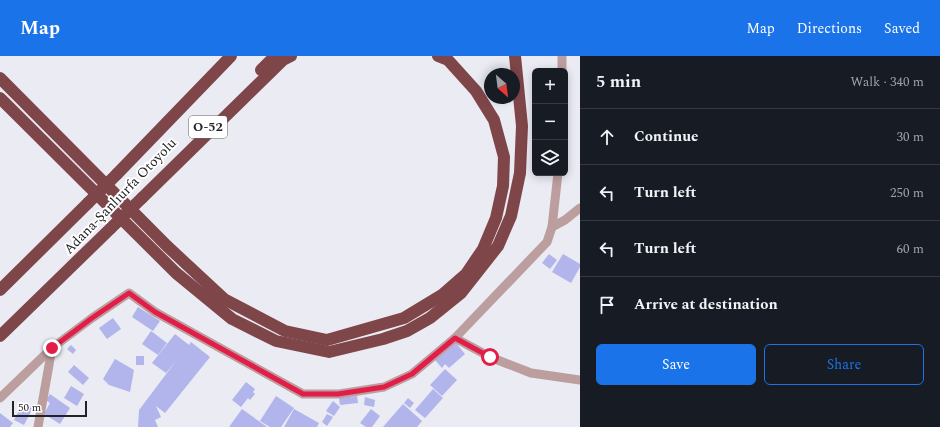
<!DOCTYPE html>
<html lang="en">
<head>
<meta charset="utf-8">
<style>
	:root { --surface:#171b24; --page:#20242c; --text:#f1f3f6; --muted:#9ea1a6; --line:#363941; --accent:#1a73e8 }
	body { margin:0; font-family:Spectral,serif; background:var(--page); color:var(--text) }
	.controls { position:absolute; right:12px; top:12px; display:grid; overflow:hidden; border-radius:6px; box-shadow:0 2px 10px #0003 }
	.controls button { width:36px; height:36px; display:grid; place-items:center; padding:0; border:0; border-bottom:1px solid var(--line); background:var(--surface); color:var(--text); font:20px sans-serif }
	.compass { position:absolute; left:484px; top:12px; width:36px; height:36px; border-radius:50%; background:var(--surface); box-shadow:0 2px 10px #0003; rotate:152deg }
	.scale { position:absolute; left:12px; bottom:10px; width:75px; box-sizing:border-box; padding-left:4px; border:2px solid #232326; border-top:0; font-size:11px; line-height:14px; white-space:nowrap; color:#232326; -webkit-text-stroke:3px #fff; paint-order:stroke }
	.stop { position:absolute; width:12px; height:12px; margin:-9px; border:3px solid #e11d48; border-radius:50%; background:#fff }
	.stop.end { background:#e11d48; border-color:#fff; box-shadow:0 1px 4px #0008 }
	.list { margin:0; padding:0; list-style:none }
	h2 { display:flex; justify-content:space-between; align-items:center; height:52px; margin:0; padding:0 16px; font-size:17px }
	h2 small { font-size:13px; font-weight:400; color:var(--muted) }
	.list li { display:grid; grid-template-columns:26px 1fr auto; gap:12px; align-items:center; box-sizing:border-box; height:56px; padding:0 16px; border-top:1px solid var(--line) }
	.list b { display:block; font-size:15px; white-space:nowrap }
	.list em { font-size:13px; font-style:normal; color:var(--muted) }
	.actions { display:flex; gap:8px; padding:12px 16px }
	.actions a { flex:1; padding:9px 0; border:1px solid var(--accent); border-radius:6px; text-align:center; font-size:14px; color:var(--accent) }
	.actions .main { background:var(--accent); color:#fff }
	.icon { flex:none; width:22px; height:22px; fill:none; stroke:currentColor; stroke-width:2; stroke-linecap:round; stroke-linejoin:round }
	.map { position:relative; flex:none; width:580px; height:371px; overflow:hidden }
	header { display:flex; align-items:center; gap:24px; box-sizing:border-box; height:56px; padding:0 20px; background:var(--accent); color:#fff }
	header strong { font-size:19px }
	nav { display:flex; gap:22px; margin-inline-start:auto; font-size:14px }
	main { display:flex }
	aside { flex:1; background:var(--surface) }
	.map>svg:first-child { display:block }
	.building { fill:#b2b4ec }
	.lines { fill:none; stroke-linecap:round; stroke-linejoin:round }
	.minor { stroke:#bc9e9f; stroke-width:9 }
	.motorway { stroke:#7f464a; stroke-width:12 }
	.motorway-bridge { stroke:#7f464a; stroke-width:12 }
	.route { stroke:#e11d48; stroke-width:5 }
	.labels { text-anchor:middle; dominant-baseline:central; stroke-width:4; stroke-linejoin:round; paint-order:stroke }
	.shield { fill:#fff; stroke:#656567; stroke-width:1 }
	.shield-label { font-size:13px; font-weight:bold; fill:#232326 }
	.street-label { font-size:14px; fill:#232326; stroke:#fff }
</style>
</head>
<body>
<header>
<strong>Map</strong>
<nav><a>Map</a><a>Directions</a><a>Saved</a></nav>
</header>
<main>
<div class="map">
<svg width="580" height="371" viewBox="0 0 580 371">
	<rect width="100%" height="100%" fill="#eaebf3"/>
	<g class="building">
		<path d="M 549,198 L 557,204 L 550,213 L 542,207 Z"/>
		<path d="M 563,198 L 580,208 L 580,211 L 571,227 L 552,216 Z"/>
		<path d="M 138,251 L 160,265 L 153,275 L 132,261 Z"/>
		<path d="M 113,262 L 121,273 L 107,283 L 99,272 Z"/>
		<path d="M 151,275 L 167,287 L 158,299 L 142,288 Z"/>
		<path d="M 175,278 L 189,289 L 191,286 L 210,301 L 165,357 L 156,350 L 161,361 L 155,364 L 158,371 L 138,371 L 139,354 L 176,305 L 166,317 L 152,307 Z"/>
		<path d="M 456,287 L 465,298 L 449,312 L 445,308 L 442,312 L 435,304 Z"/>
		<path d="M 71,289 L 76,294 L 73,298 L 67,293 Z"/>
		<rect x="136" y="300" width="8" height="9"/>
		<path d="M 115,303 L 134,314 L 130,336 L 109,329 L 103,323 Z"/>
		<path d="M 74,309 L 89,322 L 83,329 L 68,316 Z"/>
		<path d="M 445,313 L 457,324 L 442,340 L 430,329 Z"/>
		<path d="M 246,326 L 255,333 L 253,336 L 255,338 L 250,344 L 248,342 L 241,351 L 232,344 Z"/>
		<path d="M 71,330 L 84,338 L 77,350 L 64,342 Z"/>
		<path d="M 433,333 L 443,342 L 425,362 L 415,354 Z"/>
		<path d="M 50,338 L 70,352 L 60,368 L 44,358 L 50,347 L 46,344 Z"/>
		<path d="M 276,340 L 294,352 L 281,371 L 270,371 L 260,365 Z"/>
		<path d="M 357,340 L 358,347 L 340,349 L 339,342 Z"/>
		<path d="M 365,341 L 375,344 L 374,351 L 364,349 Z"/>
		<path d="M 408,342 L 414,347 L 410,352 L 404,347 Z"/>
		<path d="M 333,345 L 340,351 L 334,360 L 326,355 Z"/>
		<path d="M 23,347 L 33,352 L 24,369 L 14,364 Z"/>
		<path d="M 403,348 L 422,365 L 417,371 L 383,371 Z"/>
		<path d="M 242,353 L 267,371 L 229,371 Z"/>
		<path d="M 294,353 L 319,367 L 317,371 L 284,371 Z"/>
		<path d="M 371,353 L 380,360 L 372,371 L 366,371 L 360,367 Z"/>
		<path d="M 0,357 L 13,367 L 10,371 L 0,371 Z"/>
		<path d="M 327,358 L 333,361 L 327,370 L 322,366 Z"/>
	</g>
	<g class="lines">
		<g class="minor">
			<path d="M 562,0 L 562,15"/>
			<path d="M 552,171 L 565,164 L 580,152"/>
			<path d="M 455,282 L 490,301 L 531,317 L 580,324"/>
			<path d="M 0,342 L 52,292 L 92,262 L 129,237 L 155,256 L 303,338 L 339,338 L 384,331 L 412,318 L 455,282 L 547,186 L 552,171 L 558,117"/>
			<path d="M 38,371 L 52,292"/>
		</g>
		<g class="motorway">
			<path d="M 261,14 L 275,0"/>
			<path d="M 0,22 L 167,190 L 224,243 L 285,275 L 327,284 L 404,262 L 442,239 L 466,218 L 483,193 L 496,162 L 503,130 L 504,101 L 494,64 L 476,35 L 448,4 L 438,0"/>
			<path d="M 0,42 L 176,217 L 232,263 L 276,285 L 329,296 L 383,283 L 407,275 L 430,262 L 461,237 L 498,190 L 511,160 L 520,117 L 522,70 L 515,0"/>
			<path d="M 117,118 L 231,0"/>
			<path d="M 142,142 L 283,4 L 291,0"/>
			<path d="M 0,234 L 88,147"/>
			<path d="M 0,280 L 111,172"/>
		</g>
		<g class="motorway-bridge">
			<path d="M 88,147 L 117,118"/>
			<path d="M 111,172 L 142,142"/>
		</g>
	</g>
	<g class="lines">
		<path class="route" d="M 52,292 L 92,262 L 129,237 L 155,256 L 303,338 L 338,338 L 384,331 L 412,318 L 455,282 L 490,301"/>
	</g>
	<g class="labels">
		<rect class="shield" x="189" y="60" width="38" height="22" rx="3"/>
		<g class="shield-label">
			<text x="208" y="71">O-52</text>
		</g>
		<g class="street-label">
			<text transform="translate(120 140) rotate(-46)">Adana-Şanlıurfa Otoyolu</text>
		</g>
	</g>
</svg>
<div class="controls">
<button>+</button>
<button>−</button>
<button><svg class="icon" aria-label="layers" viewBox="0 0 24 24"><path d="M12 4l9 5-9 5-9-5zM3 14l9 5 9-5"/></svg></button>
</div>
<svg class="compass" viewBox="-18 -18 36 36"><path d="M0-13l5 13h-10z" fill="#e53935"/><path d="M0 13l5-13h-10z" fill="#9ea1a6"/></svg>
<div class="scale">50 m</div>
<div class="stop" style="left:490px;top:301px"></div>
<div class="stop end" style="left:52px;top:292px"></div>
</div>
<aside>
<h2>5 min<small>Walk · 340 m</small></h2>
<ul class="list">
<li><svg class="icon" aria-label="ahead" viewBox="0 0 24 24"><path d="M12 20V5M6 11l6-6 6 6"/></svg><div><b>Continue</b></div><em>30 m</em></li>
<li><svg class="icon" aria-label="left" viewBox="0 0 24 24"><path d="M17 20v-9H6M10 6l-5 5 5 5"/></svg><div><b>Turn left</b></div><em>250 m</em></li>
<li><svg class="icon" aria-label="left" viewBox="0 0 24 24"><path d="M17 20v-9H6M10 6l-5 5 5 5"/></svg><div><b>Turn left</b></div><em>60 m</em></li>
<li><svg class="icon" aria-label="arrive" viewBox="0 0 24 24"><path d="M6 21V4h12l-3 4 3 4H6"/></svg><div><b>Arrive at destination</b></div></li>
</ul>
<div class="actions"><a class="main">Save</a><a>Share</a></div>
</aside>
</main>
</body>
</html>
